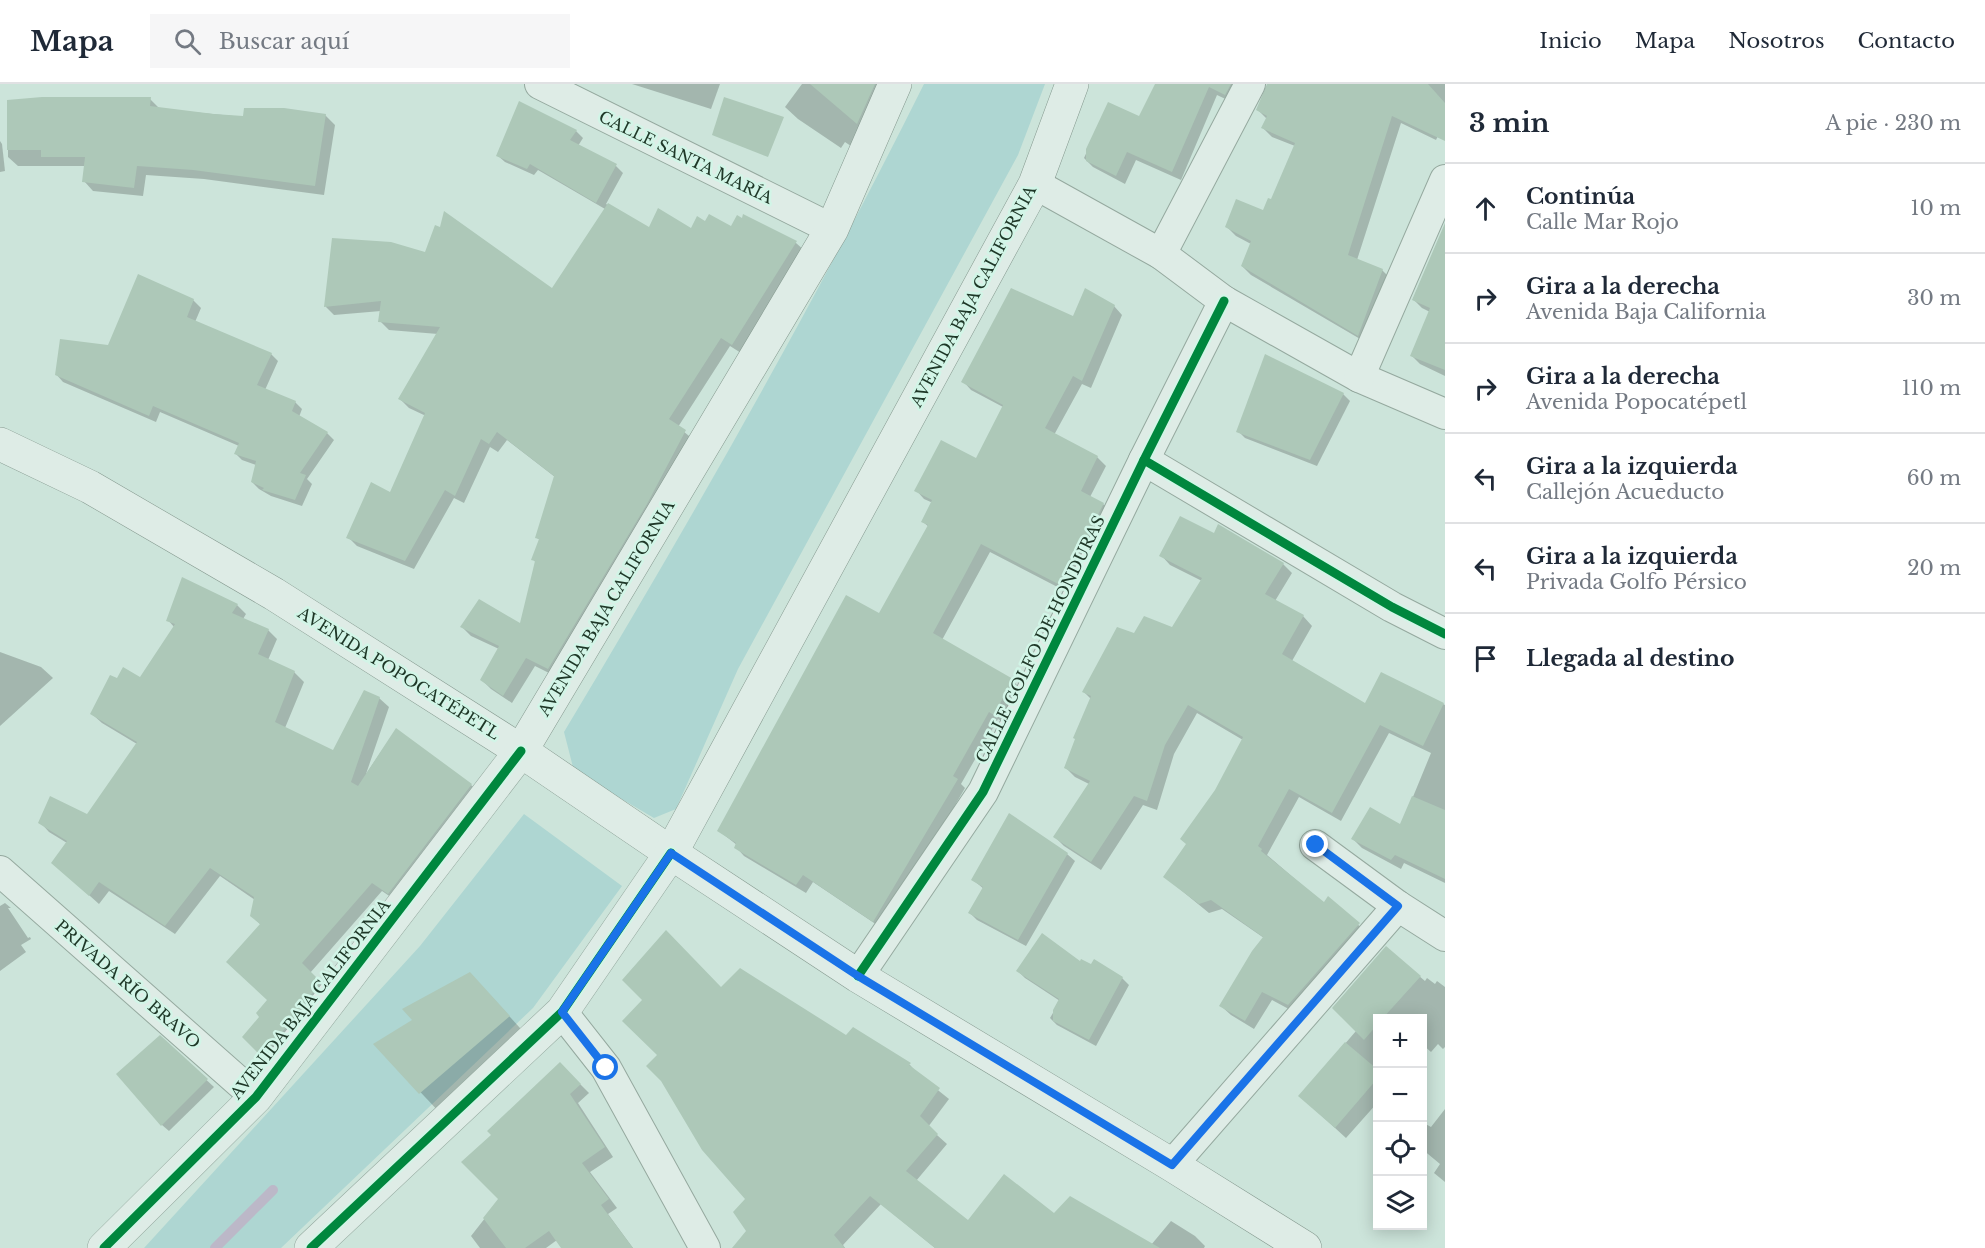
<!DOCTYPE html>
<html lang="es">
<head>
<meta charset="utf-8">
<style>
	:root { --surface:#fff; --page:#f6f6f7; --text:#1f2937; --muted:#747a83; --line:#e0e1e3 }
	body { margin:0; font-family:"Libre Baskerville",serif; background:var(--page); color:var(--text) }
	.controls { position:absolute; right:18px; bottom:18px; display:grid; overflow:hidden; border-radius:0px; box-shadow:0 3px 15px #0003 }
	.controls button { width:54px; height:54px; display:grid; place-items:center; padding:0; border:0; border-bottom:2px solid var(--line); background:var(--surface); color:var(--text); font:30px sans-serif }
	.stop { position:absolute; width:18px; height:18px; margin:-14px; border:4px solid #1a73e8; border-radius:50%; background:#fff }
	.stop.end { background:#1a73e8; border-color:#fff; box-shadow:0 2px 6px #0008 }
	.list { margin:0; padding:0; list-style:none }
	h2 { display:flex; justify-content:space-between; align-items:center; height:78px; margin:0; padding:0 24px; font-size:26px }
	h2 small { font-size:20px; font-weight:400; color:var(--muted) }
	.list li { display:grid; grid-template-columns:39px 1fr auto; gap:18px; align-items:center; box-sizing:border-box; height:90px; padding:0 24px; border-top:2px solid var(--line) }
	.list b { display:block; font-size:22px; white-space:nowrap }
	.list p { margin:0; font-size:20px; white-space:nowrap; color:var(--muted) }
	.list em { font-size:20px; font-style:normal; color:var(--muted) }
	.icon { flex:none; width:33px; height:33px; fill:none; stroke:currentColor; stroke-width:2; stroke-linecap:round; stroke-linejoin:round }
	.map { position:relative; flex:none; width:1445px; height:1164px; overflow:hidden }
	header { display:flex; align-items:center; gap:36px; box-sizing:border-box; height:84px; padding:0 30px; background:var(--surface); border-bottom:2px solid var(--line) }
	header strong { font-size:28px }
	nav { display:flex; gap:33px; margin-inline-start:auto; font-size:21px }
	.search { width:420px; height:54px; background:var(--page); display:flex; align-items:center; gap:15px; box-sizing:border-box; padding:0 21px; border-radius:0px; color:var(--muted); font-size:22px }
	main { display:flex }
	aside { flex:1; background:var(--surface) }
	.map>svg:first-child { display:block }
	.green { fill:#aed6d2 }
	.shadow { fill:#0003 }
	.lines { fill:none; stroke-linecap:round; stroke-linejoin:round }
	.stream { stroke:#bcb8c8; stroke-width:10 }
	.building { fill:#adc8b8 }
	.minor-casing { stroke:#95a99f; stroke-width:32 }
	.tertiary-casing { stroke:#95a99f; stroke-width:34 }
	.secondary-casing { stroke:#85998f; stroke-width:34 }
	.minor { stroke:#deece6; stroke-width:30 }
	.tertiary { stroke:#deece6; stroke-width:33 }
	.secondary { stroke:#deece6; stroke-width:33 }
	.cycleway-casing { stroke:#d2f5e7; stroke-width:13 }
	.cycleway { stroke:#00873e; stroke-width:9 }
	.route { stroke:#1a73e8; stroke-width:8 }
	.labels { text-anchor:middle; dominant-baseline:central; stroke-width:5; stroke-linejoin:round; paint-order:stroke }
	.street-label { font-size:16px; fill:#1e3727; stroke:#d2f5e7 }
</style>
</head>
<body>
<header>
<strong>Mapa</strong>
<div class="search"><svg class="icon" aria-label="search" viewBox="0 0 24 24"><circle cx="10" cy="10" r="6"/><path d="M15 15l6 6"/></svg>Buscar aquí</div>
<nav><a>Inicio</a><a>Mapa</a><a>Nosotros</a><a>Contacto</a></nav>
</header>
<main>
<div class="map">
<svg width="1445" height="1164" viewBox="0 0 1445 1164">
	<rect width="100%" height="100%" fill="#cce4da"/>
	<g class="green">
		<path d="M 924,0 L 1045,0 L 1018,71 L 738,585 L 676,725 L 654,734 L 574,687 L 564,648 C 691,436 814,221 924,0 Z"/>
		<path d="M 524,730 L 622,802 L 533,924 L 281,1164 L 144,1164 L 420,862 Z"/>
	</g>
	<g class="shadow">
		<path d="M 632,0 L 720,0 L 711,25 Z"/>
		<path d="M 802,0 L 894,0 L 861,69 L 845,58 L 841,64 L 798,35 L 785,23 Z"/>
		<path d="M 1157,0 L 1244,0 L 1234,19 L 1217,11 L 1181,96 L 1136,76 L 1125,100 L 1093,83 L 1084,74 L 1109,20 L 1140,34 Z"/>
		<path d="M 1268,0 L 1445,0 L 1445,37 L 1436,56 L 1401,39 L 1357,176 L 1382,186 L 1391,195 L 1367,259 L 1251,191 L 1242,182 L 1251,160 L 1236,152 L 1227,143 L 1264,127 L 1272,117 L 1295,62 L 1272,53 L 1263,44 L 1267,35 L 1258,26 Z"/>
		<path d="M 150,15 L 160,25 L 244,33 L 325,31 L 335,41 L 324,111 L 204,95 L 146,91 L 143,112 L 93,107 L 84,97 L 86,82 L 18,82 L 8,73 L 8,18 Z"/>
		<path d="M 576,47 L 583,54 L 578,62 L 616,82 L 623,89 L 606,120 L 650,145 L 692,146 L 706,139 L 732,144 L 742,136 L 744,132 L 796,159 L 805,167 L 741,269 L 730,262 L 678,343 L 694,356 L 557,593 L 535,582 L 512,619 L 491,605 L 482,596 L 499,565 L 471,552 L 462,543 L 521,541 L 536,479 L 533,475 L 540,456 L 537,454 L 555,393 L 507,356 L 498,368 L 490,363 L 464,419 L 454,414 L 414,485 L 357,462 L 348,453 L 391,410 L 426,332 L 409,324 L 400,315 L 438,250 L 389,246 L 380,237 L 381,227 L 334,231 L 326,223 L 334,155 L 552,206 L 605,125 L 538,86 L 534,91 L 505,78 L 497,71 Z"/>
		<path d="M 0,57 L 2,60 L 5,87 L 0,88 Z"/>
		<path d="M 1445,143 L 1445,292 L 1420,280 L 1412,272 L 1430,228 L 1422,224 L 1413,215 Z"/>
		<path d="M 193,216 L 201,224 L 195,238 L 271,270 L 278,277 L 265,306 L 295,318 L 302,325 L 299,333 L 327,349 L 334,356 L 307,395 L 312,400 L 302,422 L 271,412 L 259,405 L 252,398 L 256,381 L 242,376 L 235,369 L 239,362 L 160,328 L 156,338 L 63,298 L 56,290 Z"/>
		<path d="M 1114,222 L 1122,231 L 1091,304 L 1082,300 L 1054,351 L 1097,373 L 1106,382 L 1090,413 L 1103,420 L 1112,428 L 1071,510 L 990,468 L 942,556 L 1012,596 L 1021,605 L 1003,638 L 998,635 L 961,700 L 965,704 L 883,845 L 813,798 L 806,809 L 744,772 L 736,763 L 737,761 L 719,747 L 879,531 L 929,443 L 923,438 L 933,419 L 924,415 L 916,406 L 977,376 L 1003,323 L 971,306 L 963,297 L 1074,234 Z"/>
		<path d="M 1343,310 L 1350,317 L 1317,382 L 1245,354 L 1238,347 Z"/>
		<path d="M 1161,471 L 1283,480 L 1292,489 L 1275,517 L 1303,532 L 1312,542 L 1292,577 L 1366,621 L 1381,590 L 1445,621 L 1445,799 L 1404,779 L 1401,785 L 1362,764 L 1353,755 L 1401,742 L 1431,669 L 1389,649 L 1341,737 L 1299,713 L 1267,771 L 1324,820 L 1329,814 L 1368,850 L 1298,930 L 1272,916 L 1254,945 L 1231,931 L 1221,922 L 1264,854 L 1222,825 L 1209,829 L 1165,793 L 1188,760 L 1243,656 L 1197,629 L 1174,670 L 1157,726 L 1143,721 L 1101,786 L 1064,762 L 1055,753 L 1089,700 L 1075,693 L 1066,684 L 1091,615 L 1084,608 L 1135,551 L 1172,545 L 1202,497 L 1170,481 Z"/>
		<path d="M 237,521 L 246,530 L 243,535 L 268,546 L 277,555 L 268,576 L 294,588 L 304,598 L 285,644 L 334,668 L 379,614 L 389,623 L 366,690 L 396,646 L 471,701 L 481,710 L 398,818 L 382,807 L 310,889 L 329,908 L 272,980 L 244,952 L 261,933 L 269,916 L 261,841 L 251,831 L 255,816 L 220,792 L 175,850 L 109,807 L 99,820 L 53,779 L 67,759 L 49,748 L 40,738 L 87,732 L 137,660 L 102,639 L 92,630 L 117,596 L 140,595 L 174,543 L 168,536 Z"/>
		<path d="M 0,568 L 41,583 L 53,594 L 0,642 Z"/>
		<path d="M 1009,731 L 1067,770 L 1075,777 L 1026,862 L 977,836 L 970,829 L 984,805 L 973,796 Z"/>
		<path d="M 5,819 L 11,824 L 8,824 L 28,854 L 30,853 L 31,855 L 21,861 L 26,868 L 0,887 L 0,822 Z"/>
		<path d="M 1386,864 L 1425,897 L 1427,894 L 1435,900 L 1437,897 L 1445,903 L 1445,963 L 1443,965 L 1438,960 L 1431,968 L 1422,960 L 1422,934 L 1378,934 L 1378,1018 L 1346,1054 L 1300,1012 L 1356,947 Z"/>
		<path d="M 1081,879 L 1122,894 L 1129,901 L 1096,962 L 1057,941 L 1050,934 L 1060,917 L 1025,894 L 1018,887 Z"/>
		<path d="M 721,905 L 846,953 L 853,945 L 910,981 L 919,991 L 949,1015 L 928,1043 L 947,1060 L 916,1097 L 946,1164 L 935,1164 L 881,1120 L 843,1161 L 845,1164 L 754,1164 Z"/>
		<path d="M 491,912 L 530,955 L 442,1031 L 375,960 Z"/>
		<path d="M 160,953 L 214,1003 L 169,1047 L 162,1041 Z"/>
		<path d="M 560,980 L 589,1009 L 578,1019 L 613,1073 L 590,1088 L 617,1124 L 608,1130 L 633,1164 L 563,1164 L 557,1156 L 546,1164 L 480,1164 L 471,1152 L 500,1115 L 493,1052 Z"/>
		<path d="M 1445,1025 L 1445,1098 L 1434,1089 L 1440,1080 L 1422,1065 L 1422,1038 L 1431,1043 Z"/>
		<path d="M 1055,1131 L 1151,1161 L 1171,1137 L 1195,1152 L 1205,1162 L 1204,1164 L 977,1164 Z"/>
	</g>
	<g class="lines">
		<path class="stream" d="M 215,1164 L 273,1106"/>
	</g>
	<g class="building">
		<path d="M 810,0 L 875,0 L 857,40 Z"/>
		<path d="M 1155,0 L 1231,0 L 1225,11 L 1209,3 L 1172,88 L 1127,68 L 1116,92 L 1086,77 L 1086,65 L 1108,18 L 1139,32 Z"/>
		<path d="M 1267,0 L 1428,0 L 1445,19 L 1445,57 L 1392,32 L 1348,171 L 1383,185 L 1358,252 L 1241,182 L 1251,157 L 1225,143 L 1236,115 L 1263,126 L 1268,114 L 1271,115 L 1295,59 L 1261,44 L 1267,32 L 1256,26 Z"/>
		<path d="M 42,13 L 151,13 L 150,22 L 214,30 L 243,32 L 244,24 L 284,24 L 326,30 L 315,102 L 193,86 L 137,82 L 134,104 L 82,98 L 85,73 L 41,73 L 41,66 L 7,66 L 7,16 Z"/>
		<path d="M 724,13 L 784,33 L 768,73 L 712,51 Z"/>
		<path d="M 519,17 L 577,46 L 570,56 L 617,80 L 596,119 L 530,80 L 527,85 L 496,72 Z"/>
		<path d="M 608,119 L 649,143 L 658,124 L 691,144 L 697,132 L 705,137 L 709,130 L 731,142 L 737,131 L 742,134 L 743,130 L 797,157 L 732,261 L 721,254 L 669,335 L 686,346 L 647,420 L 548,585 L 526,574 L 503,612 L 480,596 L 499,562 L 460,543 L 479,515 L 520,539 L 535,477 L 531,476 L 539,455 L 535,454 L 554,392 L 497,348 L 489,360 L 481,355 L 455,412 L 445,406 L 405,477 L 346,454 L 371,398 L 390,408 L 425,329 L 398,315 L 440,243 L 378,238 L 381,217 L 324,223 L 332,154 L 391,158 L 425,168 L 435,141 L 440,143 L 444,127 L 552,204 Z"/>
		<path d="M 1445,139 L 1445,286 L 1410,272 L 1430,224 L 1412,216 Z"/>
		<path d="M 138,190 L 194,215 L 187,233 L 272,269 L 257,301 L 296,317 L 292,327 L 328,348 L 300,389 L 306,391 L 295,416 L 262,406 L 264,404 L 251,398 L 256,377 L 234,370 L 239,359 L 153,322 L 149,332 L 55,291 L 60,255 L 108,261 Z"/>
		<path d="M 1011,204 L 1073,232 L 1085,204 L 1115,221 L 1082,297 L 1073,292 L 1045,344 L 1098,372 L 1081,407 L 1104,419 L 1062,502 L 981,460 L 964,492 L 933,549 L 1013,595 L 994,631 L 989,628 L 953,692 L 958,695 L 873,838 L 803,791 L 796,801 L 734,764 L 736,759 L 717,747 L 846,511 L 879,529 L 928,441 L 921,438 L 932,416 L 914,407 L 941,356 L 976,374 L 1003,321 L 961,298 Z"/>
		<path d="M 1265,270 L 1344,309 L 1310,376 L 1236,348 Z"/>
		<path d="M 1180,432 L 1214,449 L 1218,440 L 1284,479 L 1265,510 L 1304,531 L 1282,570 L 1365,619 L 1381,588 L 1444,619 L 1423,662 L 1380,641 L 1332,729 L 1289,705 L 1258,762 L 1262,765 L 1261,767 L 1324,818 L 1328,812 L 1360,839 L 1288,921 L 1262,908 L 1245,937 L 1219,922 L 1252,867 L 1263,853 L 1211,816 L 1199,820 L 1163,793 L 1186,760 L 1180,755 L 1215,706 L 1243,653 L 1188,621 L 1165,661 L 1147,717 L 1134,712 L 1091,778 L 1053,753 L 1090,697 L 1064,684 L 1075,655 L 1073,654 L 1091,612 L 1082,608 L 1117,543 L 1134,549 L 1144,532 L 1172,543 L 1202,494 L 1159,472 Z"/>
		<path d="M 182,493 L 238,520 L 232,529 L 269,545 L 258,570 L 295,587 L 275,638 L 333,666 L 364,606 L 380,613 L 351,698 L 358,702 L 396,644 L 472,700 L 388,810 L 372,799 L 302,879 L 321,898 L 272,961 L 261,972 L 242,953 L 259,933 L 256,929 L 267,916 L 226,878 L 260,840 L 250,832 L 254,813 L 210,784 L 165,842 L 99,798 L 89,812 L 51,779 L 67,757 L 38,739 L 50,712 L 87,730 L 137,658 L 90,630 L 110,591 L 117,594 L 123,583 L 140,593 L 175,540 L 166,537 Z"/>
		<path d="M 1412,712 L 1445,726 L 1445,795 L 1395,771 L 1391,776 L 1351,755 L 1370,723 L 1400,740 Z"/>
		<path d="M 1009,729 L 1068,769 L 1018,856 L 968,829 L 983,803 L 971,796 Z"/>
		<path d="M 666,846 L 721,903 L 740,884 L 846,951 L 853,943 L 911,979 L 909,981 L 940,1004 L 920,1032 L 938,1050 L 906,1087 L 968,1136 L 1004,1090 L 1054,1129 L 1070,1112 L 1160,1164 L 935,1164 L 870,1112 L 834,1151 L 845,1164 L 732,1164 L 746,1147 L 733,1128 L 745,1115 L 702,1066 L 661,997 L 646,982 L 657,971 L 622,937 L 642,916 L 622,896 Z"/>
		<path d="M 1042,849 L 1080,877 L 1081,875 L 1091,880 L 1094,875 L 1123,893 L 1089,956 L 1053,937 L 1053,926 L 1059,915 L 1016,887 Z"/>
		<path d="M 1386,862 L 1421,892 L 1383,934 L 1377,934 L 1377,941 L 1364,956 L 1332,924 Z"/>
		<path d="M 470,888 L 510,932 L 419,1010 L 373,960 L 412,936 L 402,925 Z"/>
		<path d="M 160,951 L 208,995 L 161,1042 L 116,990 Z"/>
		<path d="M 1345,958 L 1377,985 L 1377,995 L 1335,1044 L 1298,1012 Z"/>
		<path d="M 560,978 L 581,1000 L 570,1010 L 605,1063 L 582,1079 L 609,1115 L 601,1121 L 633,1164 L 561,1164 L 549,1147 L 525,1164 L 506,1164 L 483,1134 L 498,1115 L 461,1078 L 491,1051 L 487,1047 Z"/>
	</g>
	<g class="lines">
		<g class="minor-casing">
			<g id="minor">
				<path d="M 540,0 L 832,145"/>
				<path d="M 1035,100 L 1161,170 L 1224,217 L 1359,293 L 1445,330"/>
				<path d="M 1161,170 L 1250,0"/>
				<path d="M 1359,293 L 1445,96"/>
				<path d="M 1144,376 L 1392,523 L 1445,550"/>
				<path d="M 1315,761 L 1398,822 L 1445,852"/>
				<path d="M 0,787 L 256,1013"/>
				<path d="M 858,892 L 983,708 L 1144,376 L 1224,217"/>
				<path d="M 562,928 L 606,984 L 705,1164"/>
				<path d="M 1172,1081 L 1398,822"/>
			</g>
		</g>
		<g class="tertiary-casing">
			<g id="tertiary">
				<path d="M 104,1164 L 256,1013 L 521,667"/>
				<path d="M 311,1164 L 562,928 L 671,769"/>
			</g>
		</g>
		<g class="secondary-casing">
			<g id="secondary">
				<path d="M 0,360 L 90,403 L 274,510 L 521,667 L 671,769 L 858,892 L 1172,1081 L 1305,1164"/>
				<path d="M 521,667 L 832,145 L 895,0"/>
				<path d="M 671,769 L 1035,100 L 1072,0"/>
			</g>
		</g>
		<use href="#minor" class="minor"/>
		<use href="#tertiary" class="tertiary"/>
		<use href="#secondary" class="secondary"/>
		<g class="cycleway-casing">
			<g id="cycleway">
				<path d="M 1144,376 L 1392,523 L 1445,550"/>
				<path d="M 858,892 L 983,708 L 1144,376 L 1224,217"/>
				<path d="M 104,1164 L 256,1013 L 521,667"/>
				<path d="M 311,1164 L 562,928 L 671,769"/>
			</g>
		</g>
		<use href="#cycleway" class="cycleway"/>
	</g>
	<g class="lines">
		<path class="route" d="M 606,984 L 562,928 L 671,769 L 858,892 L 1172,1081 L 1398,822 L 1316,761"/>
	</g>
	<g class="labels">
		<g class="street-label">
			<text transform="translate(686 73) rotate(26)">CALLE SANTA MARÍA</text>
			<text transform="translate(973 212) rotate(-62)">AVENIDA BAJA CALIFORNIA</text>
			<text transform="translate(606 524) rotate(-59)">AVENIDA BAJA CALIFORNIA</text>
			<text transform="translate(1040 555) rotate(-64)">CALLE GOLFO DE HONDURAS</text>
			<text transform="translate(399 589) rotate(32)">AVENIDA POPOCATÉPETL</text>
			<text transform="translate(128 900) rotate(41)">PRIVADA RÍO BRAVO</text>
			<text transform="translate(310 915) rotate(-52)">AVENIDA BAJA CALIFORNIA</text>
		</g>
	</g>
</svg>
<div class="controls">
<button>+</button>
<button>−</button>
<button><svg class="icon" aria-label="locate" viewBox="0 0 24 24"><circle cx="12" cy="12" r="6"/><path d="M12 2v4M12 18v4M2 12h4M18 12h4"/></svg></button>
<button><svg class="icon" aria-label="layers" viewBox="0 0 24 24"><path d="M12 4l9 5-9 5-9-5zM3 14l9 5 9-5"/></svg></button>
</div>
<div class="stop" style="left:606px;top:984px"></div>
<div class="stop end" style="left:1316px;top:761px"></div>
</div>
<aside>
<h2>3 min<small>A pie · 230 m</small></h2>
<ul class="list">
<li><svg class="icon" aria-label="ahead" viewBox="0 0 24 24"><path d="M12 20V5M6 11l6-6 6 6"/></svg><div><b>Continúa</b><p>Calle Mar Rojo</p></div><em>10 m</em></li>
<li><svg class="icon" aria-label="right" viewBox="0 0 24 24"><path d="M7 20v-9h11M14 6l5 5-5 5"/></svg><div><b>Gira a la derecha</b><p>Avenida Baja California</p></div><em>30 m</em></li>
<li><svg class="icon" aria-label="right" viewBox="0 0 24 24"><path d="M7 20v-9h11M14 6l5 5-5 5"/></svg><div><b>Gira a la derecha</b><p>Avenida Popocatépetl</p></div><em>110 m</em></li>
<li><svg class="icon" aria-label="left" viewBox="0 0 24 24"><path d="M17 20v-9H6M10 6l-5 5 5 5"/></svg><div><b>Gira a la izquierda</b><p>Callejón Acueducto</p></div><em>60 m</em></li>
<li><svg class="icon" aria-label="left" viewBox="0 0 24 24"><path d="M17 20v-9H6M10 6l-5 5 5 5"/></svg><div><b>Gira a la izquierda</b><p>Privada Golfo Pérsico</p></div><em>20 m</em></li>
<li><svg class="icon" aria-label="arrive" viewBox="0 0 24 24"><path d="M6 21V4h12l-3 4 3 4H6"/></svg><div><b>Llegada al destino</b></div></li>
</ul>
</aside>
</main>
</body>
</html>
